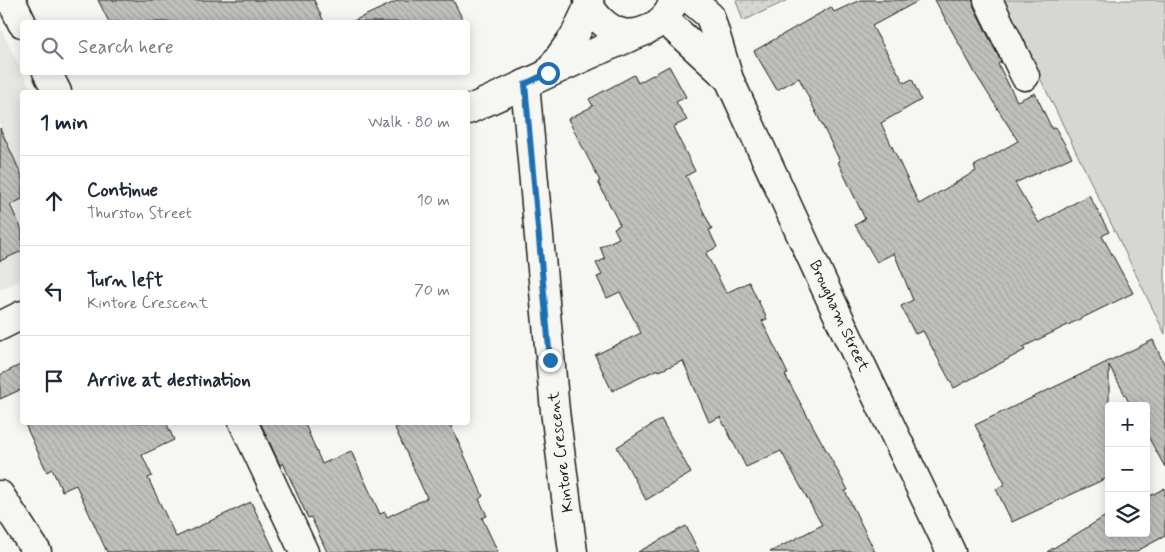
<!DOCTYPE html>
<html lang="en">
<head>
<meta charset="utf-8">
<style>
	:root { --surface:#fff; --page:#f2f2f3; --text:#1f2937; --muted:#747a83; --line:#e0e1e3 }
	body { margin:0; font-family:Mynerve,sans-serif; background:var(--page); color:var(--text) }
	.controls { position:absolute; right:15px; bottom:15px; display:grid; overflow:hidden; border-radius:5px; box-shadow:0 2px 12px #0003 }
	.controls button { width:45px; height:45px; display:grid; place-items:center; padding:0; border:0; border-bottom:1px solid var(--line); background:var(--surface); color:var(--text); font:25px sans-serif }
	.stop { position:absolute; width:15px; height:15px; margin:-11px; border:4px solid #1f6fb2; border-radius:50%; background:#fff }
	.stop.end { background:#1f6fb2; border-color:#fff; box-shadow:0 1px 5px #0008 }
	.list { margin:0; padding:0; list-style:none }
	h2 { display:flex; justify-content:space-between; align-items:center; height:65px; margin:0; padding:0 20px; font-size:21px }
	h2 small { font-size:16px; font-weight:400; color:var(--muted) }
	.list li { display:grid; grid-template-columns:32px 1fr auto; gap:15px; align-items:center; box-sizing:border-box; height:90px; padding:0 20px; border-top:1px solid var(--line) }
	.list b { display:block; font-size:19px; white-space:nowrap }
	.list p { margin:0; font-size:16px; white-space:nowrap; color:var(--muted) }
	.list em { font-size:16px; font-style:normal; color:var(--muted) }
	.icon { flex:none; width:28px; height:28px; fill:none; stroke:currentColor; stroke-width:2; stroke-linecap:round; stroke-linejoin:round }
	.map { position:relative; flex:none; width:1165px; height:552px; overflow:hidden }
	.search { position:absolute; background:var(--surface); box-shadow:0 2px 12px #0003; left:20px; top:20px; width:450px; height:55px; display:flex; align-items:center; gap:12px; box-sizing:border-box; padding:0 18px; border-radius:5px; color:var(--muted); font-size:19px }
	.panel { position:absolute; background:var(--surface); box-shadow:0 2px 12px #0003; left:20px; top:90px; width:450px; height:335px; border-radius:5px }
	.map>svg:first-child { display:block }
	.built { fill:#e6e6e2 }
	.grass { fill:#d6d6d2; stroke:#797977 }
	.park { fill:url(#park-dots); stroke:#797977 }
	.building { fill:url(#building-back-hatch); stroke:#1c1c1c }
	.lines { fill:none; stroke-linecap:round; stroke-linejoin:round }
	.minor-casing { stroke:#1c1c1c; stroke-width:31 }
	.minor { stroke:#f6f6f2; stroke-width:28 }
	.route { stroke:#1f6fb2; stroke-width:6 }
	.labels { text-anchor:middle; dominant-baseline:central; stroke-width:4; stroke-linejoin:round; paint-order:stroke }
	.street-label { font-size:16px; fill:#1c1c1c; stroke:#f6f6f2 }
</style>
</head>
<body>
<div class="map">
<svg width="1165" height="552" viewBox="0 0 1165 552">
	<defs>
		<pattern id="park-dots" width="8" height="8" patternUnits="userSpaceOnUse" patternTransform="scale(1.25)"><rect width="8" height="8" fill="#d6d6d2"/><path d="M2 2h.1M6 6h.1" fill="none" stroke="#b7b7b4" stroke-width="1.8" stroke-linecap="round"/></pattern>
		<pattern id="building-back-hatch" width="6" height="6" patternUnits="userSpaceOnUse" patternTransform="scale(1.25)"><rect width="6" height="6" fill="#c0c0bd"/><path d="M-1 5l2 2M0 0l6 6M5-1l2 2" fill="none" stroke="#a4a4a2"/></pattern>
	</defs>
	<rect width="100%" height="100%" fill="#f6f6f2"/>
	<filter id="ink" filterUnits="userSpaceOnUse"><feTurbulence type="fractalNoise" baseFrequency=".02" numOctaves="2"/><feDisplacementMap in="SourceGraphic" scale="10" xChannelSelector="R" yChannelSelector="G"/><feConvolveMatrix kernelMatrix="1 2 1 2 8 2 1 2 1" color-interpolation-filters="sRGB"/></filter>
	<g filter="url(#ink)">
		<path class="built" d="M 0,27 L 32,92 L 22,92 L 22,280 L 0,290 Z"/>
		<path class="grass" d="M 1002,0 L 1165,0 L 1165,334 Z"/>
		<path class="park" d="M 736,0 L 788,0 L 743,21 Z"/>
		<g class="building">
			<path d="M 98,0 L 314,0 L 324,22 L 109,22 Z"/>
			<path d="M 399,0 L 453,0 L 464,22 L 351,22 Z"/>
			<path d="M 860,0 L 920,0 L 872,26 L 904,83 L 912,79 L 921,100 L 881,123 L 919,204 L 976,171 L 974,166 L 1018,141 L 975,73 L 935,0 L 973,0 L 974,7 L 1001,62 L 998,64 L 1017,101 L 1035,93 L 1052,129 L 1055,127 L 1072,157 L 1015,183 L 1039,223 L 1089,195 L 1109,232 L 1102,236 L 1133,293 L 1023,347 L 1025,350 L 954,388 L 923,331 L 915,334 L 901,306 L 913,300 L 894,253 L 877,262 L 855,225 L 865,219 L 838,162 L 840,161 L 799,78 L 777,90 L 754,51 L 831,7 L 834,12 Z"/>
			<path d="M 669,66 L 686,97 L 676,102 L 687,120 L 673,127 L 695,171 L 686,176 L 712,229 L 709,230 L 717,247 L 706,253 L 726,293 L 749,282 L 767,319 L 762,321 L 788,374 L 785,375 L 848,490 L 845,491 L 875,552 L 770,552 L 822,525 L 781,451 L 746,467 L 720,417 L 709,422 L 683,361 L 659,371 L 658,369 L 612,391 L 595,355 L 641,333 L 620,292 L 607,298 L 597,277 L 602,275 L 596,263 L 605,259 L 600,247 L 619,238 L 614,228 L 620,225 L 598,182 L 600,181 L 568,119 L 593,106 L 589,99 L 634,75 L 638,83 Z"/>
			<path d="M 0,128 L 22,176 L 22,199 L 10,205 L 22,230 L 22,251 L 0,261 Z"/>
			<path d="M 1153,340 L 1165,366 L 1165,467 L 1146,433 L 1146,406 L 1131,406 L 1109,365 L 1109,477 L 1012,522 L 996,489 L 1005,484 L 975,425 Z"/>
			<path d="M 22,364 L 22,389 L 0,399 L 0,375 Z"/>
			<path d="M 661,419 L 691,473 L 646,500 L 617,447 Z"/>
			<path d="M 24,422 L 166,422 L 174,440 L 142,455 L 152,476 L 148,478 L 176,537 L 251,502 L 275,552 L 107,552 L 76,485 L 62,491 L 52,469 L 47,472 Z"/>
			<path d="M 260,422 L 304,422 L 322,464 L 351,451 L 380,514 L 385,512 L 387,517 L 427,498 L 395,428 L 407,422 L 449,422 L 483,496 L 479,499 L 487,516 L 482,518 L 498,552 L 327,552 L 311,517 L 308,518 L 283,463 L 280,465 Z"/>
			<path d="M 1165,488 L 1165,536 L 1135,552 L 1047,552 L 1109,514 L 1109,533 L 1146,533 L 1146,498 Z"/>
			<path d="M 686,526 L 699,552 L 638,552 Z"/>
		</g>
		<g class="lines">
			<g class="minor-casing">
				<g id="minor">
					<path d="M 11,0 L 22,23"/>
					<path d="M 588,0 C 592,15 608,30 623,33 C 644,36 670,21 673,0"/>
					<path d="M 691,0 L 710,16 L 729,79 L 848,337 L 951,552"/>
					<path d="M 988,0 L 1025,76"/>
					<path d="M 664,19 L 728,78"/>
					<path d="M 47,72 L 57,92"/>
					<path d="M 548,73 L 575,35 L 589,5"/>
					<path d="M 525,84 L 555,411 L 573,552"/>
					<path d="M 468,110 L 609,46 L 645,31"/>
					<path d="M 0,326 L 22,315"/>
					<path d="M 243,422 L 304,552"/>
					<path d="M 0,495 L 37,552"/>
				</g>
			</g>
			<use href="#minor" class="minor"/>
		</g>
	</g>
	<g class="lines" filter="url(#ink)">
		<path class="route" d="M 548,73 L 525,84 L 550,360"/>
	</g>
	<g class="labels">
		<g class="street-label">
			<text transform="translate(839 316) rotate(65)">Brougham Street</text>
			<text transform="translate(561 452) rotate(-97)">Kintore Crescent</text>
		</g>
	</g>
</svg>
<div class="controls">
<button>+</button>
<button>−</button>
<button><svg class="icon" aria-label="layers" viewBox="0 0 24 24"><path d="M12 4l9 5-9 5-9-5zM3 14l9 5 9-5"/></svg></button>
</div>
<div class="stop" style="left:548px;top:73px"></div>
<div class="stop end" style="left:550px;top:360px"></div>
<div class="search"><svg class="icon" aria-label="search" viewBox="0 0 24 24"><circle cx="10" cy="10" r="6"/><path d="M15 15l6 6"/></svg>Search here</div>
<section class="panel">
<h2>1 min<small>Walk · 80 m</small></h2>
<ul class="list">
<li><svg class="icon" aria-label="ahead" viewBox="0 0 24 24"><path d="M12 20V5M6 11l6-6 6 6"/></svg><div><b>Continue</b><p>Thurston Street</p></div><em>10 m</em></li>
<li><svg class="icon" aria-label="left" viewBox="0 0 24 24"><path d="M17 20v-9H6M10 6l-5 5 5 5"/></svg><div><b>Turn left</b><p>Kintore Crescent</p></div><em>70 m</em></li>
<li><svg class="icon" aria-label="arrive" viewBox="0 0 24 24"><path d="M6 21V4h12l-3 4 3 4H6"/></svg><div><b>Arrive at destination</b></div></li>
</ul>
</section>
</div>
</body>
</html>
